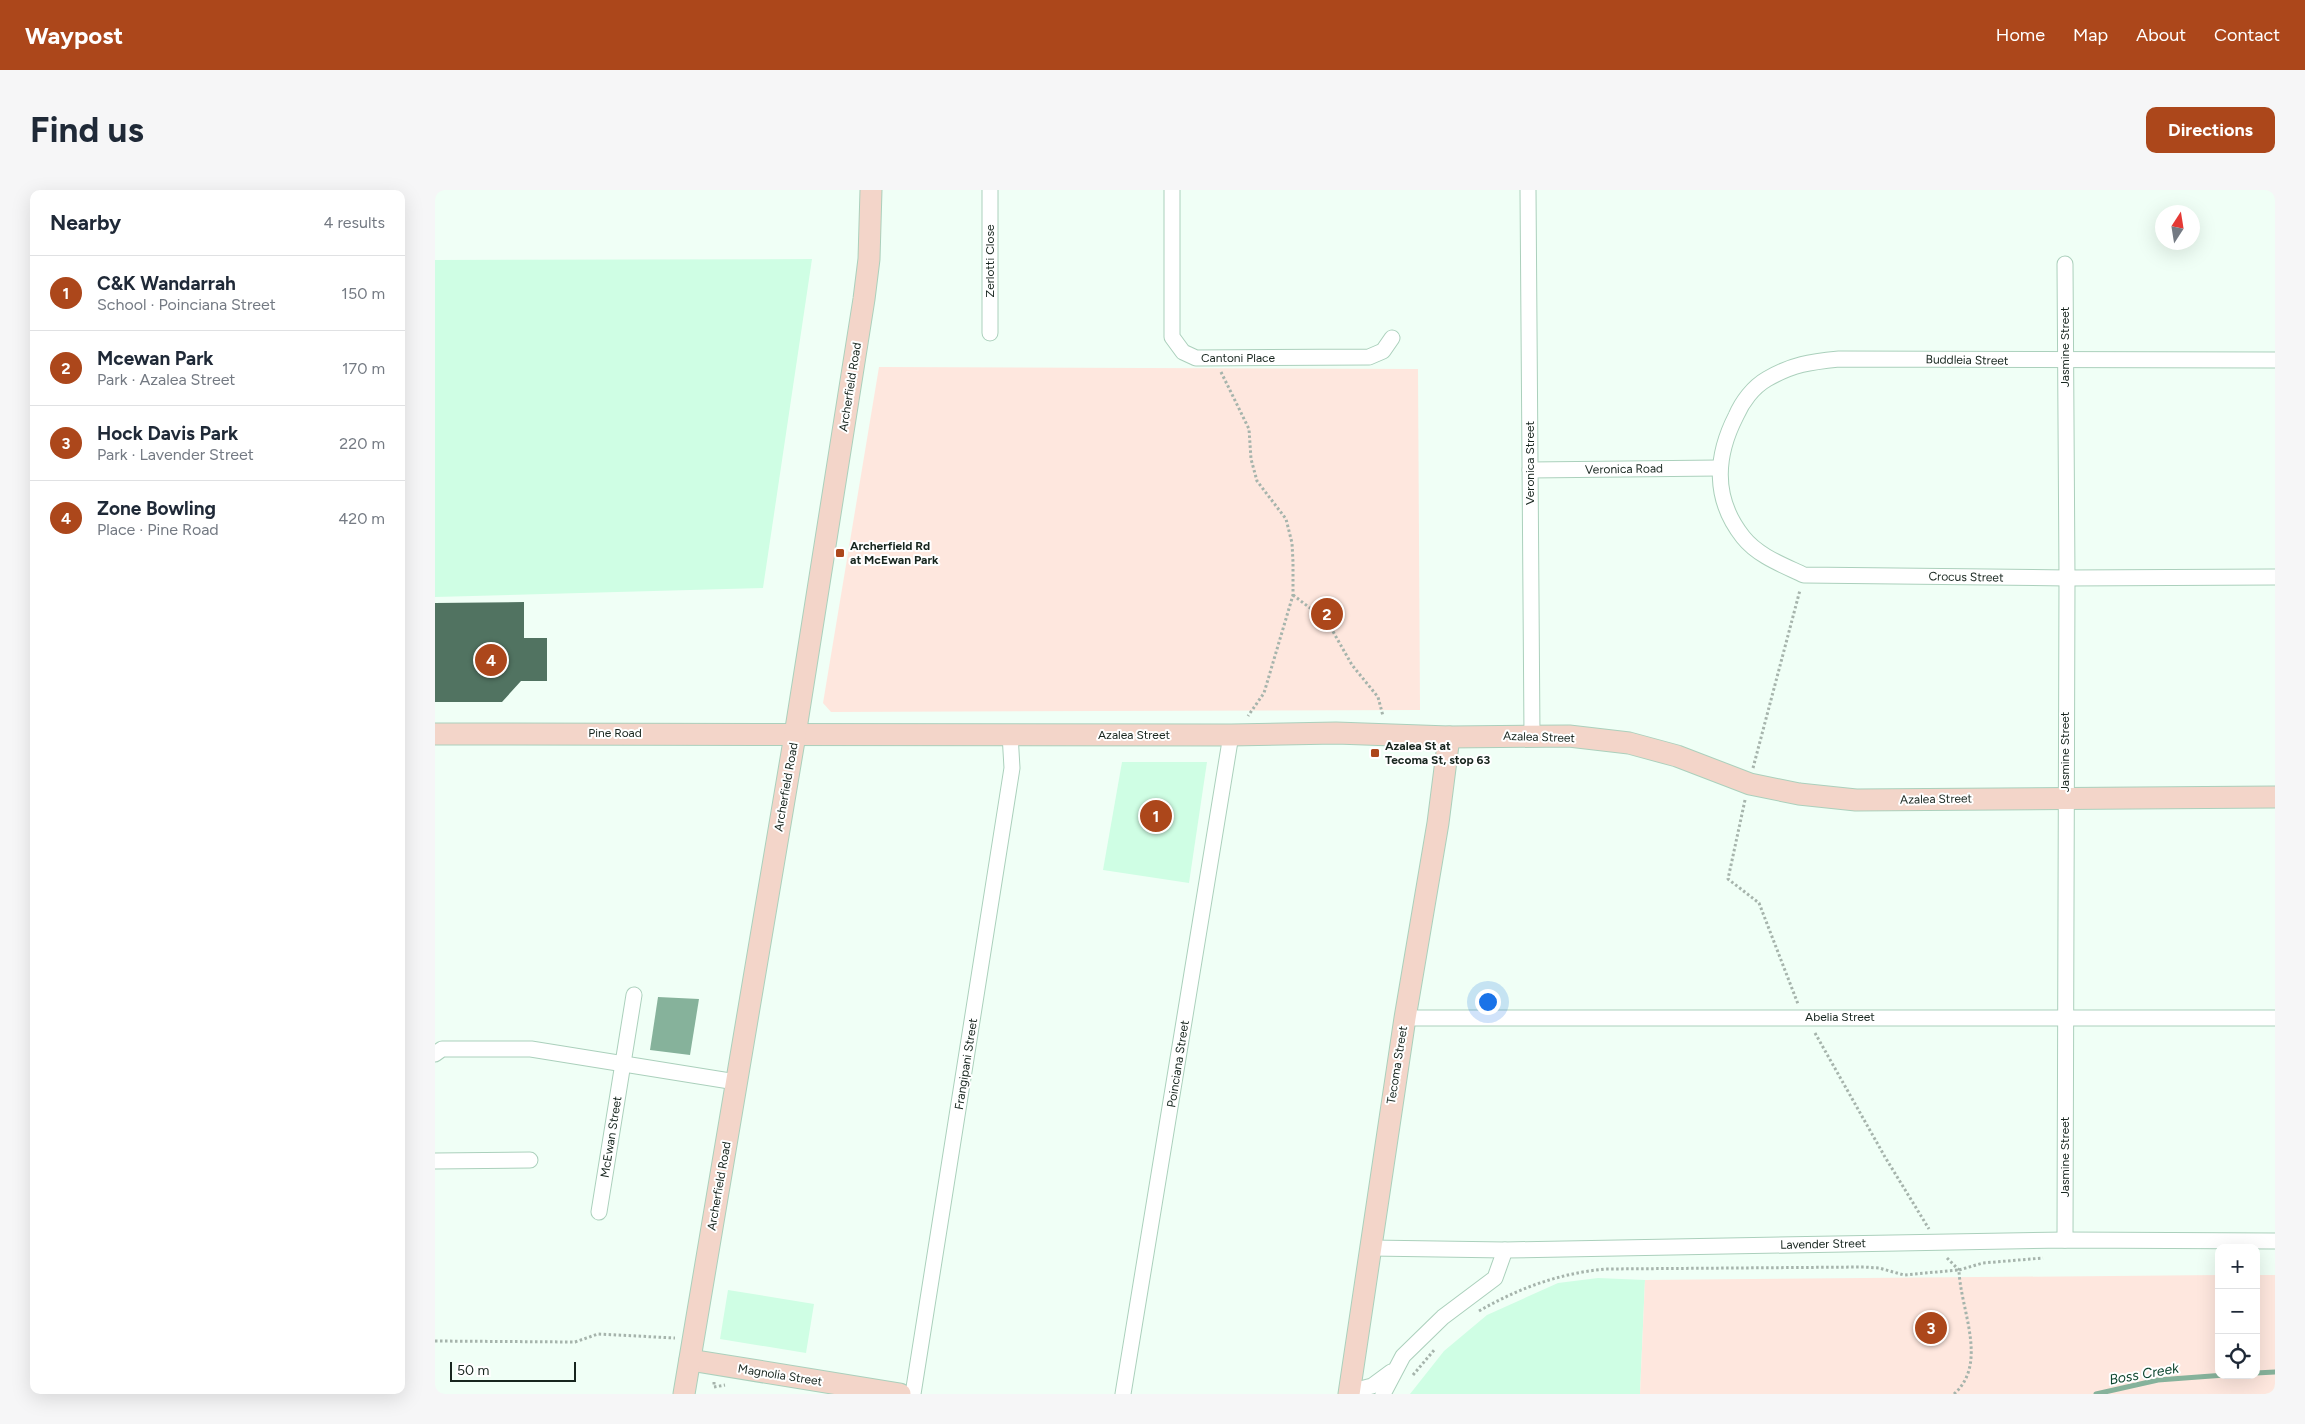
<!DOCTYPE html>
<html lang="en">
<head>
<meta charset="utf-8">
<style>
	:root { --surface:#fff; --page:#f6f6f7; --text:#1f2937; --muted:#747a83; --line:#e0e1e3; --accent:#ac471b }
	body { margin:0; font-family:Figtree,sans-serif; background:var(--page); color:var(--text) }
	.controls { position:absolute; right:15px; bottom:15px; display:grid; overflow:hidden; border-radius:10px; box-shadow:0 5px 20px #0002 }
	.controls button { width:45px; height:45px; display:grid; place-items:center; padding:0; border:0; border-bottom:1px solid var(--line); background:var(--surface); color:var(--text); font:25px sans-serif }
	.compass { position:absolute; left:1720px; top:15px; width:45px; height:45px; border-radius:50%; background:var(--surface); box-shadow:0 5px 20px #0002; rotate:12deg }
	.scale { position:absolute; left:15px; bottom:12px; width:126px; box-sizing:border-box; padding-left:5px; border:2px solid #17251e; border-top:0; font-size:14px; line-height:18px; white-space:nowrap; color:#17251e; -webkit-text-stroke:4px #fff; paint-order:stroke }
	.you { position:absolute; left:1052px; top:811px; width:18px; height:18px; margin:-12px; border:4px solid #fff; border-radius:50%; background:#1a73e8; box-shadow:0 0 0 8px #1a73e833 }
	.badge { display:grid; place-items:center; width:32px; height:32px; border-radius:50%; background:var(--accent); color:#fff; font-size:16px; font-weight:700 }
	.pin { position:absolute; translate:-50% -50%; border:2px solid #fff; box-shadow:0 1px 5px #0006 }
	.list { margin:0; padding:0; list-style:none }
	h2 { display:flex; justify-content:space-between; align-items:center; height:65px; margin:0; padding:0 20px; font-size:21px }
	h2 small { font-size:16px; font-weight:400; color:var(--muted) }
	.list li { display:grid; grid-template-columns:32px 1fr auto; gap:15px; align-items:center; box-sizing:border-box; height:75px; padding:0 20px; border-top:1px solid var(--line) }
	.list b { display:block; font-size:19px; white-space:nowrap }
	.list p { margin:0; font-size:16px; white-space:nowrap; color:var(--muted) }
	.list em { font-size:16px; font-style:normal; color:var(--muted) }
	.icon { flex:none; width:28px; height:28px; fill:none; stroke:currentColor; stroke-width:2; stroke-linecap:round; stroke-linejoin:round }
	.map { position:relative; flex:none; width:1840px; height:1204px; overflow:hidden; border-radius:10px }
	header { display:flex; align-items:center; gap:30px; box-sizing:border-box; height:70px; padding:0 25px; background:var(--accent); color:#fff }
	header strong { font-size:24px }
	nav { display:flex; gap:28px; margin-inline-start:auto; font-size:18px }
	.intro { display:flex; align-items:center; justify-content:space-between; box-sizing:border-box; height:120px; padding:0 30px }
	h1 { margin:0; font-size:35px }
	.button { padding:12px 22px; border-radius:10px; background:var(--accent); color:#fff; font-size:18px; font-weight:700 }
	main { display:flex; gap:30px; padding:0 30px }
	aside { flex:1; background:var(--surface); border-radius:10px; box-shadow:0 5px 20px #0002 }
	.map>svg:first-child { display:block }
	.built { fill:#cffee4 }
	.green { fill:#fee7de }
	.water { fill:#86b29b }
	.lines { fill:none; stroke-linecap:round; stroke-linejoin:round }
	.stream { stroke:#86b29b; stroke-width:5 }
	.building { fill:#517361 }
	.street-casing { stroke:#abd0bc; stroke-width:17 }
	.secondary-casing { stroke:#abd0bc; stroke-width:23 }
	.path { stroke:#a6b4ac; stroke-width:3; stroke-dasharray:2.5 2.5; stroke-linecap:butt }
	.street { stroke:#fff; stroke-width:15 }
	.secondary { stroke:#f3d5c9; stroke-width:21 }
	.poi-dot { fill:#ac471b; stroke:#fff; stroke-width:2 }
	.labels { text-anchor:middle; dominant-baseline:central; stroke-width:4; stroke-linejoin:round; paint-order:stroke }
	.street-label { font-size:12px; fill:#17251e; stroke:#fff }
	.poi-label { font-size:12px; font-weight:bold; fill:#17251e; stroke:#fff; text-anchor:start }
	.water-label { font-size:14px; font-style:italic; fill:#0e462f; stroke:#fff }
</style>
</head>
<body>
<header>
<strong>Waypost</strong>
<nav><a>Home</a><a>Map</a><a>About</a><a>Contact</a></nav>
</header>
<div class="intro"><h1>Find us</h1><a class="button">Directions</a></div>
<main>
<aside>
<h2>Nearby<small>4 results</small></h2>
<ul class="list">
<li><span class="badge">1</span><div><b>C&amp;K Wandarrah</b><p>School · Poinciana Street</p></div><em>150 m</em></li>
<li><span class="badge">2</span><div><b>Mcewan Park</b><p>Park · Azalea Street</p></div><em>170 m</em></li>
<li><span class="badge">3</span><div><b>Hock Davis Park</b><p>Park · Lavender Street</p></div><em>220 m</em></li>
<li><span class="badge">4</span><div><b>Zone Bowling</b><p>Place · Pine Road</p></div><em>420 m</em></li>
</ul>
</aside>
<div class="map">
<svg width="1840" height="1204" viewBox="0 0 1840 1204">
	<rect width="100%" height="100%" fill="#f0fff6"/>
	<g class="built">
		<path d="M 377,69 L 328,398 L 0,407 L 0,70 Z"/>
		<path d="M 687,572 L 772,572 L 754,693 L 668,680 Z"/>
		<path d="M 1163,1088 L 1210,1090 L 1205,1204 L 975,1204 L 1009,1161 L 1052,1125 L 1123,1093 Z"/>
		<path d="M 293,1100 L 379,1114 L 371,1163 L 285,1149 Z"/>
	</g>
	<g class="green">
		<path d="M 444,177 L 983,179 L 985,520 L 396,522 L 388,513 Z"/>
		<path d="M 1784,1085 L 1784,1185 L 1821,1185 L 1821,1085 L 1840,1085 L 1840,1204 L 1205,1204 L 1210,1090 Z"/>
	</g>
	<path class="water" d="M 223,807 L 264,809 L 255,865 L 215,860 Z"/>
	<g class="lines">
		<g class="stream">
			<path d="M 1821,1183 L 1840,1182"/>
			<path d="M 1661,1204 L 1723,1190 L 1790,1185"/>
		</g>
	</g>
	<path class="building" d="M 89,412 L 89,448 L 112,448 L 112,491 L 86,491 L 67,512 L 0,512 L 0,413 Z"/>
	<g class="lines">
		<g class="street-casing">
			<g id="street">
				<path d="M 737,0 L 737,147 L 748,162 L 761,168 L 934,167 L 948,161 L 957,148"/>
				<path d="M 1093,0 L 1097,545"/>
				<path d="M 555,143 L 555,0"/>
				<path d="M 1840,170 L 1404,169 C 1375,172 1358,174 1332,189 C 1318,197 1307,212 1301,226 C 1280,267 1278,309 1308,347 C 1323,366 1348,375 1369,385 L 1632,388 L 1840,387"/>
				<path d="M 1095,280 L 1284,278"/>
				<path d="M 970,828 L 1840,828"/>
				<path d="M 0,864 L 7,859 L 96,859 L 301,892"/>
				<path d="M 0,971 L 95,970"/>
				<path d="M 164,1022 L 199,805"/>
				<path d="M 1630,1050 L 1632,388 L 1630,74"/>
				<path d="M 936,1058 L 1070,1060 L 1630,1050 L 1840,1051"/>
				<path d="M 914,1202 L 937,1196 L 956,1182"/>
				<path d="M 478,1204 L 577,578 L 575,544"/>
				<path d="M 688,1204 L 796,545"/>
				<path d="M 948,1204 L 968,1166 L 1008,1127 L 1060,1088 L 1070,1060"/>
			</g>
		</g>
		<g class="secondary-casing">
			<g id="secondary">
				<path d="M 0,544 L 796,545 L 901,543 L 1014,547 L 1134,546 L 1194,553 L 1242,566 L 1315,594 L 1364,604 L 1421,610 L 1840,607"/>
				<path d="M 255,1170 L 465,1204"/>
				<path d="M 249,1204 L 360,545 L 429,109 L 434,69 L 436,0"/>
				<path d="M 914,1204 L 970,828 L 1003,633 L 1014,547"/>
			</g>
		</g>
		<g class="path">
			<path d="M 786,182 L 814,239 L 816,269 L 822,291 L 851,329 L 857,353 L 858,372 L 858,405 L 829,503 L 813,526"/>
			<path d="M 858,405 L 892,431 L 917,475 L 943,507 L 948,526"/>
			<path d="M 1318,578 L 1365,400"/>
			<path d="M 1310,610 L 1293,689 L 1324,713 L 1363,814"/>
			<path d="M 1380,843 L 1450,967 L 1494,1039"/>
			<path d="M 1512,1068 L 1524,1080"/>
			<path d="M 1044,1121 C 1084,1098 1125,1083 1171,1079 L 1429,1077 L 1444,1078 L 1469,1085 L 1523,1080"/>
			<path d="M 0,1151 L 140,1152 L 163,1144 L 240,1148"/>
			<path d="M 978,1185 L 1000,1159"/>
			<path d="M 279,1192 L 279,1197 L 290,1195"/>
			<path d="M 1519,1204 C 1554,1173 1525,1119 1524,1080 L 1548,1073 L 1608,1068"/>
		</g>
		<use href="#street" class="street"/>
		<use href="#secondary" class="secondary"/>
	</g>
	<g class="poi-dot">
		<rect x="400" y="358" width="10" height="10" rx="2.5"/>
		<rect x="935" y="558" width="10" height="10" rx="2.5"/>
	</g>
	<g class="labels">
		<g class="street-label">
			<text transform="translate(555 71) rotate(-90)">Zerlotti Close</text>
			<text transform="translate(1630 157) rotate(-90)">Jasmine Street</text>
			<text x="803" y="168">Cantoni Place</text>
			<text transform="translate(1532 170) rotate(1)">Buddleia Street</text>
			<text transform="translate(415 197) rotate(-81)">Archerfield Road</text>
			<text transform="translate(1095 273) rotate(-90)">Veronica Street</text>
			<text transform="translate(1189 279) rotate(-1)">Veronica Road</text>
			<text transform="translate(1531 387) rotate(1)">Crocus Street</text>
			<text x="180" y="543">Pine Road</text>
			<text x="699" y="545">Azalea Street</text>
			<text transform="translate(1104 547) rotate(2)">Azalea Street</text>
			<text transform="translate(1630 562) rotate(-90)">Jasmine Street</text>
			<text transform="translate(351 597) rotate(-80)">Archerfield Road</text>
			<text transform="translate(1501 609) rotate(-1)">Azalea Street</text>
			<text x="1405" y="827">Abelia Street</text>
			<text transform="translate(531 874) rotate(-81)">Frangipani Street</text>
			<text transform="translate(743 874) rotate(-81)">Poinciana Street</text>
			<text transform="translate(962 875) rotate(-81)">Tecoma Street</text>
			<text transform="translate(176 947) rotate(-81)">McEwan Street</text>
			<text transform="translate(1630 967) rotate(-90)">Jasmine Street</text>
			<text transform="translate(284 996) rotate(-80)">Archerfield Road</text>
			<text transform="translate(1388 1054) rotate(-1)">Lavender Street</text>
			<text transform="translate(345 1185) rotate(9)">Magnolia Street</text>
		</g>
		<g class="poi-label">
			<text x="415" y="356">Archerfield Rd<tspan x="415" dy="14">at McEwan Park</tspan></text>
			<text x="950" y="556">Azalea St at<tspan x="950" dy="14">Tecoma St, stop 63</tspan></text>
		</g>
		<g class="water-label">
			<text transform="translate(1709 1184) rotate(-10)">Boss Creek</text>
		</g>
	</g>
</svg>
<div class="controls">
<button>+</button>
<button>−</button>
<button><svg class="icon" aria-label="locate" viewBox="0 0 24 24"><circle cx="12" cy="12" r="6"/><path d="M12 2v4M12 18v4M2 12h4M18 12h4"/></svg></button>
</div>
<svg class="compass" viewBox="-18 -18 36 36"><path d="M0-13l5 13h-10z" fill="#e53935"/><path d="M0 13l5-13h-10z" fill="#747a83"/></svg>
<div class="scale">50 m</div>
<div class="you"></div>
<div class="pin badge" style="left:721px;top:626px">1</div>
<div class="pin badge" style="left:892px;top:424px">2</div>
<div class="pin badge" style="left:1496px;top:1138px">3</div>
<div class="pin badge" style="left:56px;top:470px">4</div>
</div>
</main>
</body>
</html>
